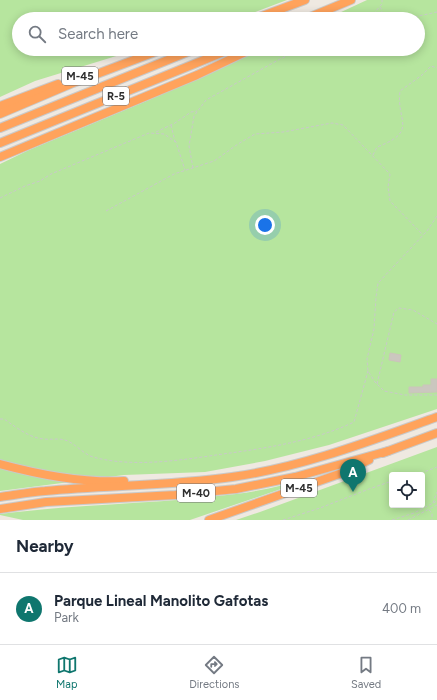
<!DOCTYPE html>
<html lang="en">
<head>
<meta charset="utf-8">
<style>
	:root { --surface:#fff; --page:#f6f6f7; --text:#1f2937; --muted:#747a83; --line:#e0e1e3; --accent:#0f766e }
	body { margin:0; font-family:Figtree,sans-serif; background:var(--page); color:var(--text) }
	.controls { position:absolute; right:12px; bottom:12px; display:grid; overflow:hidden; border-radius:4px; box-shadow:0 2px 10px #0003 }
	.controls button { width:36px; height:36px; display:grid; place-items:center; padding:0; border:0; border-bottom:1px solid var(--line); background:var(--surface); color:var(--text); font:20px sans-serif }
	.you { position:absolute; left:265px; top:225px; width:14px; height:14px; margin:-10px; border:3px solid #fff; border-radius:50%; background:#1a73e8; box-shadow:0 0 0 6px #1a73e833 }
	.badge { display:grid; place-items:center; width:26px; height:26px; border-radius:50%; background:var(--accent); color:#fff; font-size:13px; font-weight:700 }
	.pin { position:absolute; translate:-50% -33px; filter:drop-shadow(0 1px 2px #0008) }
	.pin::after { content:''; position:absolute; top:21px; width:14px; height:12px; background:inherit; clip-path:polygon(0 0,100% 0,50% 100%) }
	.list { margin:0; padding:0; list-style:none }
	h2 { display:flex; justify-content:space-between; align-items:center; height:52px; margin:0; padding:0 16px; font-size:17px }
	h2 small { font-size:13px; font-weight:400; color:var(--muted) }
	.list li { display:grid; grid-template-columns:26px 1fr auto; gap:12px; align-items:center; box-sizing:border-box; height:72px; padding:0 16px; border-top:1px solid var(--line) }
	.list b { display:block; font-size:15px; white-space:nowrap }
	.list p { margin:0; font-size:13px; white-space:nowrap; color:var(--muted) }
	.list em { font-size:13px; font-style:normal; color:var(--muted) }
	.icon { flex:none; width:22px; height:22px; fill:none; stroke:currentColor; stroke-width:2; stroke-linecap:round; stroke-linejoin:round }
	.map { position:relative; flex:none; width:437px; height:520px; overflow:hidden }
	.search { position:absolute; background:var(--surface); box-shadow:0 2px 10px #0003; left:12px; right:12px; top:12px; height:44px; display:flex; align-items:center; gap:10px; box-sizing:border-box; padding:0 14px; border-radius:22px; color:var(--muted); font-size:15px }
	.sheet { height:124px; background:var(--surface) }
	nav { display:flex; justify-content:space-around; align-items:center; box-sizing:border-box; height:56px; border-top:1px solid var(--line); background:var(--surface); font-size:11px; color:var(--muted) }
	nav a { display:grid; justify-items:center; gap:2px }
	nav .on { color:var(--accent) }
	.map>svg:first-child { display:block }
	.green { fill:#b6e59e; fill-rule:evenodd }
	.building { fill:#cbc7bf; stroke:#cbc5ba }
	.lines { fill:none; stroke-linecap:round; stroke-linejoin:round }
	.highway-casing { stroke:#c9c9c9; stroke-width:10 }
	.path { stroke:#c9c9c9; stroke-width:1; stroke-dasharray:3 2; stroke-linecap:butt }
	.highway { stroke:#ffa35c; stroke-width:8 }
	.labels { text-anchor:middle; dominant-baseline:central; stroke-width:3.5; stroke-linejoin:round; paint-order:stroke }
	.shield { fill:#fff; stroke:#6d6d6d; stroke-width:1 }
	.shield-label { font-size:11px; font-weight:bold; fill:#2e2e2e }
</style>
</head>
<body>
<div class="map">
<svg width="437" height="520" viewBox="0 0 437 520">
	<rect width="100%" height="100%" fill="#efe9e1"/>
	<g class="green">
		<path d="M 0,0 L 287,0 L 237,19 L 19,19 L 19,49 L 139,49 L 35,81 L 0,97 Z"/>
		<path d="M 367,0 L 437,0 L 437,409 L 329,445 L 265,461 L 205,472 L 124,475 L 0,491 L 0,164 L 29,150 L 144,102 L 262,49 L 418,49 L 418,19 L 326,19 Z"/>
		<path d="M 437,447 L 437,520 L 236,520 L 260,512 ZM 392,475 L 422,475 L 422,505 L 392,505 Z"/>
		<path d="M 313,478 L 190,520 L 23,520 L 0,515 L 0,514 C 78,504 157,504 236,494 C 262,491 287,484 313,478 Z"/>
	</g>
	<g class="building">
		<path d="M 390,353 L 401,355 L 400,362 L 389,360 Z"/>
		<path d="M 431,379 L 437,379 L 437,392 L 409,393 L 409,387 L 423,387 L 423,385 L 431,385 Z"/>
	</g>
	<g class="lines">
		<g class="highway-casing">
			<g id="highway">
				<path d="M 254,19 L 305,0"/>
				<path d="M 305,19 L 351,0"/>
				<path d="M 0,106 L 58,84"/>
				<path d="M 0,114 L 73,83 L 163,49"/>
				<path d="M 0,128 L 195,49"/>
				<path d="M 0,143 L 231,49"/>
				<path d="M 0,157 L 197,75 L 252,49"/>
				<path d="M 383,453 L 437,433"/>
				<path d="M 0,464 C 37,474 85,483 124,481"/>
				<path d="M 0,497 C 15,495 30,492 45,491 C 107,485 170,486 232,477 C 303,467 370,441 437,417"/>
				<path d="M 0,509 L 46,502 L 175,495 L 236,489 L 295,477 L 388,451"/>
				<path d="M 209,520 L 342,473 L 369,460"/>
			</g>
		</g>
		<g class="path">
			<path d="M 380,7 L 382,10 L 381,19"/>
			<path d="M 372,19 L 375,12 L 382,4 L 382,0"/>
			<path d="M 405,19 L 437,12"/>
			<path d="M 171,125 L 175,142"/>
			<path d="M 156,132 L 175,123 L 191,112 L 197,111"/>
			<path d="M 373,155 L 377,147 C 419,131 396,122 400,91 L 422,75 L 431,66 L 437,68"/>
			<path d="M 193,168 L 189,146 L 194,116 L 206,100 L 280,59 L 302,49"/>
			<path d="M 0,198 L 25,186 L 40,181 L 51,174 L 149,133 L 164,134 L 176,142 L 185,170"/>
			<path d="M 106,211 L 174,174 L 214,161 L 238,144 L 255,134 L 283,132 L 332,123 L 343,125 L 390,174 L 388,187 L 390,201 L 423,235"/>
			<path d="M 437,216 L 427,231 L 378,283 L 376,297 L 374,329 L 367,359 L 368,371 L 375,382 L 384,391 L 405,395 L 437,395"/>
			<path d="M 377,384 L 394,312 L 399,308 L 413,310 L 437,324"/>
			<path d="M 0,419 L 4,419 C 16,427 29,438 44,439 C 51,440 57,438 65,440 C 75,443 83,454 93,457 C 133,468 182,460 223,454 C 267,448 314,441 354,422 L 368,371"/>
			<path d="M 416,475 L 437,467"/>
			<path d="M 433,503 L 437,492"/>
			<path d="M 429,510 L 432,513 L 432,520"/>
			<path d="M 283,520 L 320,508 L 369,489 L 392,481"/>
			<path d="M 392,520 L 414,513 L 437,501"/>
			<path d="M 408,520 L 437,505"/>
		</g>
		<use href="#highway" class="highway"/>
	</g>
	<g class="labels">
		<g class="shield">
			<rect x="62" y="67" width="36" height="18" rx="3"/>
			<rect x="103" y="87" width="26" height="18" rx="3"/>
			<rect x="281" y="479" width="36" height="18" rx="3"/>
			<rect x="177" y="484" width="38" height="18" rx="3"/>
		</g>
		<g class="shield-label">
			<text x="80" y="76">M-45</text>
			<text x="116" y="96">R-5</text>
			<text x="299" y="488">M-45</text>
			<text x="196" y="493">M-40</text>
		</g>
	</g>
</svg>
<div class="controls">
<button><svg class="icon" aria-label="locate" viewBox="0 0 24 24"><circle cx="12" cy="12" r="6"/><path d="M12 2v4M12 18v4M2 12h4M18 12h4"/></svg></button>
</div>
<div class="you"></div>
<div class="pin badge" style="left:353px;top:492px">A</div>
<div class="search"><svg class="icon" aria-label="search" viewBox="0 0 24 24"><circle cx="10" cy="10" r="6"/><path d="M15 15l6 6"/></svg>Search here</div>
</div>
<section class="sheet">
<h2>Nearby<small></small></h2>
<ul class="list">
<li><span class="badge">A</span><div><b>Parque Lineal Manolito Gafotas</b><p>Park</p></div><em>400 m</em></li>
</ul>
</section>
<nav>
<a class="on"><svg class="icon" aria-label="map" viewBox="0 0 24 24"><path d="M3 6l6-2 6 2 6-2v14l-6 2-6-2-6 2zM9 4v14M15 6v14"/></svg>Map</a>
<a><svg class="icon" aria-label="directions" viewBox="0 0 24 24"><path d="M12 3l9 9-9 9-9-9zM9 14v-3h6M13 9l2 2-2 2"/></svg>Directions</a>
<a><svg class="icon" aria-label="saved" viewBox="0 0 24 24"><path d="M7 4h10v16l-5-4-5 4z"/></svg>Saved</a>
</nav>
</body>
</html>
